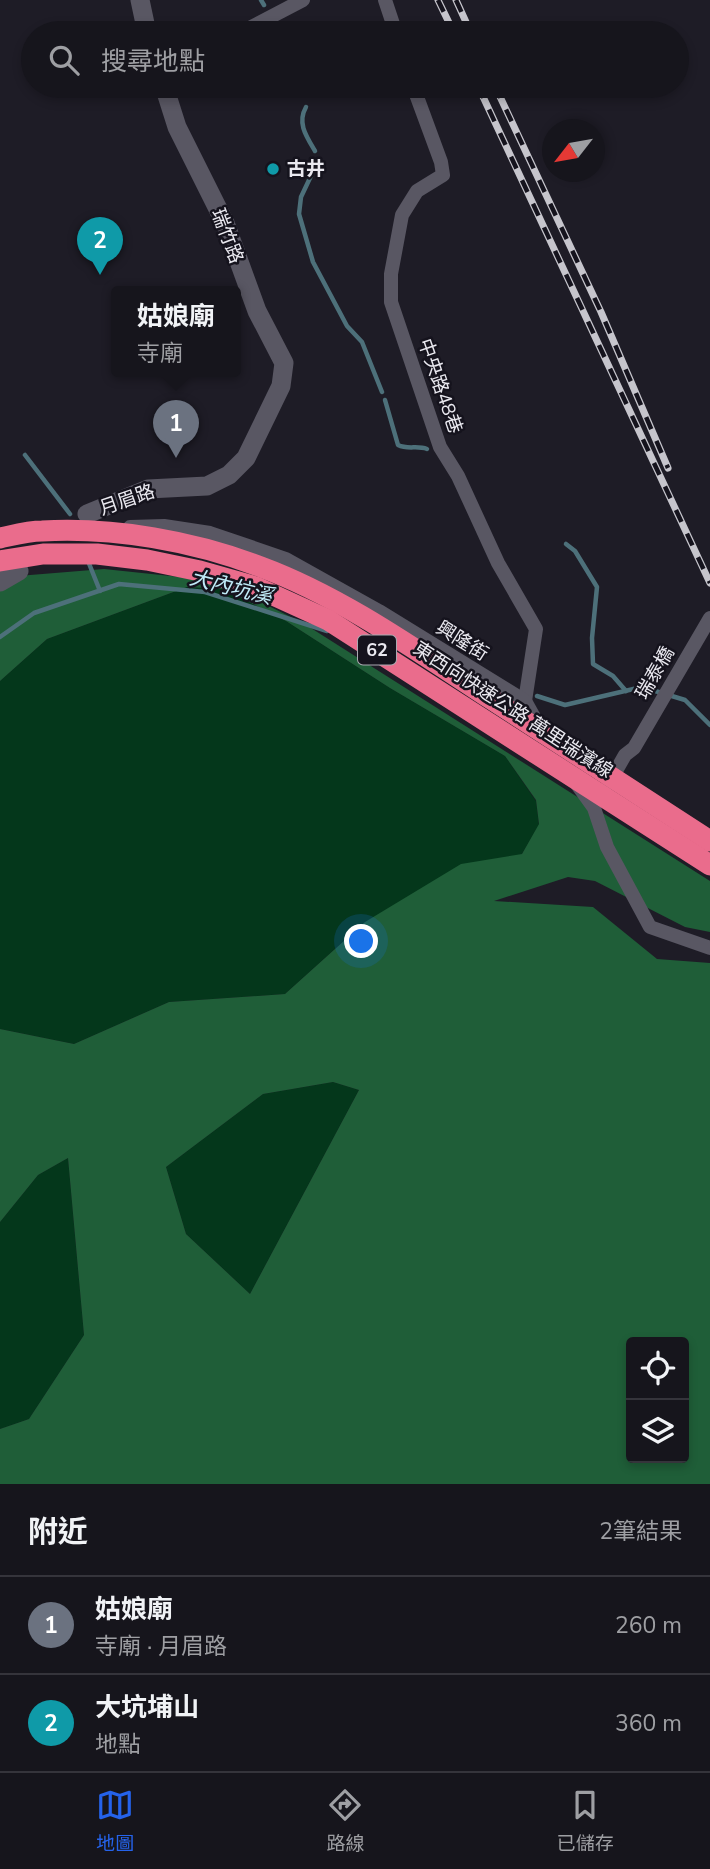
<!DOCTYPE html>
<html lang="zh-TW">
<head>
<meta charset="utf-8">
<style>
	:root { --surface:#16151c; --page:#1f1e25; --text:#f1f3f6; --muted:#9e9fa3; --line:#35343b; --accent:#2563eb }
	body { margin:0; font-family:"Nunito Sans","Noto Sans TC",sans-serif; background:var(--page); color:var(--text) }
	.controls { position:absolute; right:21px; bottom:21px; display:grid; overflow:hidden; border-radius:7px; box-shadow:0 4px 10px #0003 }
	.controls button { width:63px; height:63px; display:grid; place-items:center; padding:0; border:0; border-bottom:2px solid var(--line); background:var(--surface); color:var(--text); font:35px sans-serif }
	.compass { position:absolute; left:542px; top:119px; width:63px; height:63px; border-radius:50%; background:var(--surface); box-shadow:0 4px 10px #0003; rotate:239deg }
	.you { position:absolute; left:362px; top:942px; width:24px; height:24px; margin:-18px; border:5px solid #fff; border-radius:50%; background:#1a73e8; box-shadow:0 0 0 10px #1a73e833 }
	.badge { display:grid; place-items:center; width:46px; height:46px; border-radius:50%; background:var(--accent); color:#fff; font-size:23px; font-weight:700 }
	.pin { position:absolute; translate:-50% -58px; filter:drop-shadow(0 2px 4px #0008) }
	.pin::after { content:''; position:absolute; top:37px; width:24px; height:21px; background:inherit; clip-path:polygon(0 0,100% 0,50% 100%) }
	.popup { position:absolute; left:111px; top:286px; width:130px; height:91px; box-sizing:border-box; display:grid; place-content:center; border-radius:7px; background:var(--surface); filter:drop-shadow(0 2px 5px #0005); font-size:23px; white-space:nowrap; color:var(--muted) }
	.popup b { font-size:26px; color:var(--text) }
	.popup::after { content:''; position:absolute; left:50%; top:100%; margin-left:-14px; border:14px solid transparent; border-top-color:var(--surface) }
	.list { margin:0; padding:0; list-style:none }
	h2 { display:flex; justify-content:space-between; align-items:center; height:91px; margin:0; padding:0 28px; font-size:30px }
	h2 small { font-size:23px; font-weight:400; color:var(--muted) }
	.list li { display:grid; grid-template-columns:46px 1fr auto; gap:21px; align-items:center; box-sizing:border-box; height:98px; padding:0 28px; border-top:2px solid var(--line) }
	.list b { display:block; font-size:26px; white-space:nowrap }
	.list p { margin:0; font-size:23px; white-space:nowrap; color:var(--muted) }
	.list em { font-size:23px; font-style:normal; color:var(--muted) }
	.icon { flex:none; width:38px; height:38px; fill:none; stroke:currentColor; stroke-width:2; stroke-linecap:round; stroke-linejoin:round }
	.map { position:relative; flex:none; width:710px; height:1484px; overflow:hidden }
	.search { position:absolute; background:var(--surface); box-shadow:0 4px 10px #0003; left:21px; right:21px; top:21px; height:77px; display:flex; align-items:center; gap:18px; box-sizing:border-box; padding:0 24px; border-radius:38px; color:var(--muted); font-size:26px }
	.sheet { height:287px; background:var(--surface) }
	nav { display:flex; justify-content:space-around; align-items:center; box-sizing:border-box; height:98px; border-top:2px solid var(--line); background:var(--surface); font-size:19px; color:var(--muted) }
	nav a { display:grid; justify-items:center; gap:4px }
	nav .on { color:var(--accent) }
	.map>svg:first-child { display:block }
	.green { fill:#04371b }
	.forest { fill:#1f5e38; fill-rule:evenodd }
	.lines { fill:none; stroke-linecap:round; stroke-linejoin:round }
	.stream { stroke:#4d707a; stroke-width:4.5 }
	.street { stroke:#595763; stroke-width:14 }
	.secondary { stroke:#595763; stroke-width:19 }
	.highway { stroke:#ea6c8c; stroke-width:21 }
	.rail-casing { stroke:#c6c5cc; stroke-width:7 }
	.rail { stroke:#15131d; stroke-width:4.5; stroke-dasharray:13; stroke-linecap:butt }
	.culture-dot { fill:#0f9aa8; stroke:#15131d; stroke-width:2.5 }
	.labels { text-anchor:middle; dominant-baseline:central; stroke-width:5; stroke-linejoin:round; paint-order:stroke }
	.shield { fill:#15131d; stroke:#aaa9b1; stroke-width:2 }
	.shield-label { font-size:18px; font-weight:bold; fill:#eae9f0 }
	.poi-label { font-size:19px; font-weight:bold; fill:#eae9f0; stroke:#15131d; text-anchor:start }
	.street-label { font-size:19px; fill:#eae9f0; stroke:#15131d }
	.water-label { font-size:21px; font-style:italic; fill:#c0ebf7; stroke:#15131d }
</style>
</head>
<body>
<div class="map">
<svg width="710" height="1484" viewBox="0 0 710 1484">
	<rect width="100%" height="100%" fill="#1e1c26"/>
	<g class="green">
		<path d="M 187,587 L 224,589 L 286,621 L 390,688 L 505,756 L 536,801 L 539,825 L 522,854 L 365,922 L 285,994 L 169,1002 L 74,1044 L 0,1029 L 0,681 L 47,639 Z"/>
		<path d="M 333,1082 L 359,1090 L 250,1294 L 186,1234 L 166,1167 L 263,1094 Z"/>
		<path d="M 68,1158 L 84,1335 L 29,1419 L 0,1429 L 0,1222 L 38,1175 Z"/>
	</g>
	<path class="forest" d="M 104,569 L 180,577 L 230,587 L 303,623 L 710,881 L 710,932 L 685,927 L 595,881 L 568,877 L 494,901 L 593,907 L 657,959 L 710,963 L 710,1484 L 0,1484 L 0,1429 L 29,1419 L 84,1335 L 68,1158 L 38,1175 L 0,1222 L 0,1029 L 74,1044 L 169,1002 L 285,994 L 365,922 L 461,864 L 522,854 L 539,824 L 536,800 L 505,756 L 390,688 L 286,621 L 224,589 L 187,587 L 47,639 L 0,681 L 0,585 L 18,576 ZM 333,1082 L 359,1090 L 250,1294 L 186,1234 L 166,1167 L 263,1094 ZM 631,1342 L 684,1342 L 684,1458 L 631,1458 Z"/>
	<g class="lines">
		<g class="stream">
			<path d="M 261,0 L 264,5"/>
			<path d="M 306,107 C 297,123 306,136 315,151"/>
			<path d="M 318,161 L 301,197 L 299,214 L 313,262 L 347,326 L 362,342 L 382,392"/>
			<path d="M 385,400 L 398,445 C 408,450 417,445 427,449"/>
			<path d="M 25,455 L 70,514"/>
			<path d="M 566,544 L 575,551 L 597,587 L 592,638 L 593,664 L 613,676 L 626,691"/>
			<path d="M 88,561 L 100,591"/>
			<path d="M 0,637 L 34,613 L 119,584 L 205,592 L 327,631"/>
			<path d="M 537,696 L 565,705 L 642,687 L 685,700 L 710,725"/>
		</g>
		<g class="street">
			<path d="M 385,0 L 396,33"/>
			<path d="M 240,33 L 303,0"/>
			<path d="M 413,86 L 441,162 L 443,175 L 417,191 L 402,215 L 391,274 L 391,302 L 440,447 L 458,476 L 498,563 L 536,629 L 525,701"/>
			<path d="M 130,527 L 164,526 L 210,533 L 286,559 L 379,611 L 525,701 L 540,728"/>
			<path d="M 576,783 L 594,808 L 607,847 L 650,927 L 710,948"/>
			<path d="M 609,783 L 625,755 L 634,748 L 710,618"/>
		</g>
		<g class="secondary">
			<path d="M 140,0 L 147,33"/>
			<path d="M 87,514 L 148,489 L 207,486 L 229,475 L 246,458 L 281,386 L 284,363 L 257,311 L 225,223 L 177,127 L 164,86"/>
			<path d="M 0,582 L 19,571"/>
		</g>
		<g class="highway">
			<path d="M 0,538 C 14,535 28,531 42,531 C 114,527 194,541 261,567 C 342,597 419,652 491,699 C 564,747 637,794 710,841"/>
			<path d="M 0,561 L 43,554 L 97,554 L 147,560 L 200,571 L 256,587 L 328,620 L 710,865"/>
		</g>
		<g class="rail-casing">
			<g id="rail">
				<path d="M 438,0 L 454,33"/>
				<path d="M 456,0 L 471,33"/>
				<path d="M 478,86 L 710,583"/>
				<path d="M 495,86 L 601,312 L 668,468"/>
			</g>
		</g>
		<use href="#rail" class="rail"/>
	</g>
	<circle class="culture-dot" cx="273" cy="169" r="7"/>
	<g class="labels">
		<rect class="shield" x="358" y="635.5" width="38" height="29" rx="5"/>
		<g class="shield-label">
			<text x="377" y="650">62</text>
		</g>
		<g class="poi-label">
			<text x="287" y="169">古井</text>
		</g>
		<g class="street-label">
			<text transform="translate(227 236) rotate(69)">瑞竹路</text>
			<text transform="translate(440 386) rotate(71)">中央路48巷</text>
			<text transform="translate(127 500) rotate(-19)">月眉路</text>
			<text transform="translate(462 641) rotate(32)">興隆街</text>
			<text transform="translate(655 673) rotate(-60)">瑞泰橋</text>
			<text transform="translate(513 710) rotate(33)">東西向快速公路 萬里瑞濱線</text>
		</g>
		<g class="water-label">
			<text transform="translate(231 587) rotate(14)">大內坑溪</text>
		</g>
	</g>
</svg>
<div class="controls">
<button><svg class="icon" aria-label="locate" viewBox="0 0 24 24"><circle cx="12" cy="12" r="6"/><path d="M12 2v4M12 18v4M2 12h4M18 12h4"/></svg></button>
<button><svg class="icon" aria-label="layers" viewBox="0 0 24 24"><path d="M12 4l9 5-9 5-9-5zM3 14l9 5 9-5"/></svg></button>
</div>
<svg class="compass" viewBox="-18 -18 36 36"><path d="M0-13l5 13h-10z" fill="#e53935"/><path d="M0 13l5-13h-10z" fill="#9e9fa3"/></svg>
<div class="you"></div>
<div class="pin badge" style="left:176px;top:458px;background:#6b7280">1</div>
<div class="popup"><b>姑娘廟</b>寺廟</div>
<div class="pin badge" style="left:100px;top:275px;background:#0f9aa8">2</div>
<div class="search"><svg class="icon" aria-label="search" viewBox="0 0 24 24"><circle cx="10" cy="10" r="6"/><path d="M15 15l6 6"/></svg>搜尋地點</div>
</div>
<section class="sheet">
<h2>附近<small>2筆結果</small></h2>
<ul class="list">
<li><span class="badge" style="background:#6b7280">1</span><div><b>姑娘廟</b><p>寺廟 · 月眉路</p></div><em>260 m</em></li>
<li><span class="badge" style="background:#0f9aa8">2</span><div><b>大坑埔山</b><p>地點</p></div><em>360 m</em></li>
</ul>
</section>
<nav>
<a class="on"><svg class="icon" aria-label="map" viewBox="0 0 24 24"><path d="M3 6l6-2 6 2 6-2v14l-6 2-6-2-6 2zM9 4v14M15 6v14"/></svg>地圖</a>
<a><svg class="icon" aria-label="directions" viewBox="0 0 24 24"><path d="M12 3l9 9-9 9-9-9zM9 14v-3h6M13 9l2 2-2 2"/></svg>路線</a>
<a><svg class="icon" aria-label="saved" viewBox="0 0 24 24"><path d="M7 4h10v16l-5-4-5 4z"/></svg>已儲存</a>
</nav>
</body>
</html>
